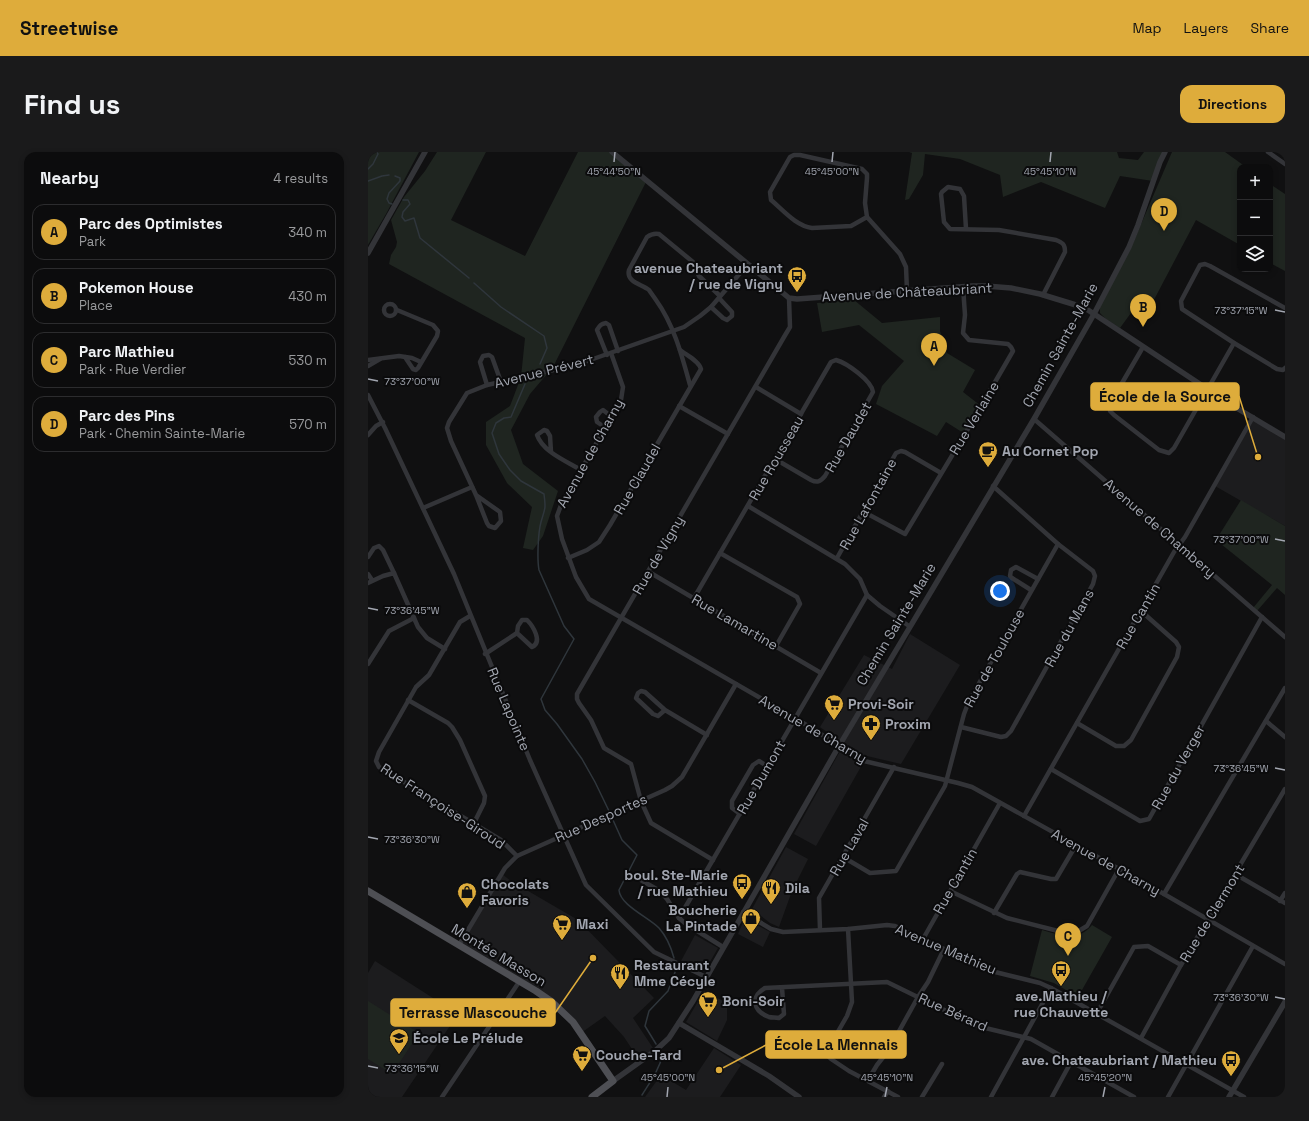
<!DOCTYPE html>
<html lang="en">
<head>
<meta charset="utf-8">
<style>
	:root { --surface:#0c0c0d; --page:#1a1a1b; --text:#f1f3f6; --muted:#9a9b9d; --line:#2c2c2e; --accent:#deac3b }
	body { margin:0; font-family:"Space Grotesk",sans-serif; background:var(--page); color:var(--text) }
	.controls { position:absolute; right:12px; top:12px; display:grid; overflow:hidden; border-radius:8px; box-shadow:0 2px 6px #0003 }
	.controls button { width:36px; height:36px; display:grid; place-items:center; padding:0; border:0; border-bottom:1px solid var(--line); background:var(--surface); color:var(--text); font:20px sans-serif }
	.you { position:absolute; left:632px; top:439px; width:14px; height:14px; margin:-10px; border:3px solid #fff; border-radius:50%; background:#1a73e8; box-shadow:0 0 0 6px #1a73e833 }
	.badge { display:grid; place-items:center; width:26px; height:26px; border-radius:50%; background:var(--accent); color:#111; font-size:13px; font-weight:700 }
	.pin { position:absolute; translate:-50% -33px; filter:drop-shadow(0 1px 2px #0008) }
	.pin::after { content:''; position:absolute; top:21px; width:14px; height:12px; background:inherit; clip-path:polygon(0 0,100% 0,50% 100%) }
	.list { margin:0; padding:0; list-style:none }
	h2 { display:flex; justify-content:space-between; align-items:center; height:52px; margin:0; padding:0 16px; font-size:17px }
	h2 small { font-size:13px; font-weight:400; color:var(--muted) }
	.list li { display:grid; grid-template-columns:26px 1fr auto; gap:12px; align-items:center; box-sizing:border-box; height:56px; margin:0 8px 8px; padding:0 8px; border:1px solid var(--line); border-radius:12px }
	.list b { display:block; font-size:15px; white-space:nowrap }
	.list p { margin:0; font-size:13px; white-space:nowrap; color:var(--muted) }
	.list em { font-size:13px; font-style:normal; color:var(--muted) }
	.icon { flex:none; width:22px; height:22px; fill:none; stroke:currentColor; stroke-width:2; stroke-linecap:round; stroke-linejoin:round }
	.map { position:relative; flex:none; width:917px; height:945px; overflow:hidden; border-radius:12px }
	header { display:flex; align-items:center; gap:24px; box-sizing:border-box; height:56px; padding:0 20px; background:var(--accent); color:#111 }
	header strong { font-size:19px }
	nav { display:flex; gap:22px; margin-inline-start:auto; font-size:14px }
	.intro { display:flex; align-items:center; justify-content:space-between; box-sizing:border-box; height:96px; padding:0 24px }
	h1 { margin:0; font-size:28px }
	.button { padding:10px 18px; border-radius:12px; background:var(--accent); color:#111; font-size:14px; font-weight:700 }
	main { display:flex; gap:24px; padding:0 24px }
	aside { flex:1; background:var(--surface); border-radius:12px; box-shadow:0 2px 6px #0003 }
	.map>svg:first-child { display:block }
	.built { fill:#1c1c1e }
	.green { fill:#1f2520 }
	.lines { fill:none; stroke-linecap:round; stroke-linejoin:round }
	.stream { stroke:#2f363c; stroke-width:1.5 }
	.minor { stroke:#333438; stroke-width:4.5 }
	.tertiary { stroke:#333438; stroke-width:5.5 }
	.primary { stroke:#4e4f54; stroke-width:7 }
	.ticks { fill:none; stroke:#a2a6b0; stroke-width:1.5 }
	.labels { text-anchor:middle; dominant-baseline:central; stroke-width:4; stroke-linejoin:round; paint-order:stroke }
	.poi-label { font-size:14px; font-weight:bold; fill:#a2a6b0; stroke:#0b0b0c; text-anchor:start }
	.street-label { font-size:14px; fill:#a2a6b0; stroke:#0b0b0c }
	.ticks-label { font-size:10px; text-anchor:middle; fill:#a2a6b0; stroke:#0b0b0c; stroke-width:4; stroke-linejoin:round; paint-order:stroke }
	.leader { fill:none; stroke:#deac3b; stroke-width:1.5 }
	.callout-dot { fill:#deac3b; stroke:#0b0b0c; stroke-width:1.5 }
	.callout { fill:#deac3b; stroke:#deac3b; stroke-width:1.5 }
	.callout-label { font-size:15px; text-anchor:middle; font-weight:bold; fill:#111 }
</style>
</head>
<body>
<header>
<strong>Streetwise</strong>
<nav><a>Map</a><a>Layers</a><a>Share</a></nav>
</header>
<div class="intro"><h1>Find us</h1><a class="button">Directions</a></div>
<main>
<aside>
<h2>Nearby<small>4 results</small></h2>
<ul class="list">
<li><span class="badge">A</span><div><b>Parc des Optimistes</b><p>Park</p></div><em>340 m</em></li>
<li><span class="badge">B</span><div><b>Pokemon House</b><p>Place</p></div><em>430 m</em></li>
<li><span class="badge">C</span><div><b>Parc Mathieu</b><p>Park · Rue Verdier</p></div><em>530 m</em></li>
<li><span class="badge">D</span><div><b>Parc des Pins</b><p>Park · Chemin Sainte-Marie</p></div><em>570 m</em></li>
</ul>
</aside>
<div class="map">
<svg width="917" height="945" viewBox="0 0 917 945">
	<rect width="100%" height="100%" fill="#101011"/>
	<g class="built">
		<path d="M 885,265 L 917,284 L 917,374 L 847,334 Z"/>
		<path d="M 542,482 L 592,513 L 533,612 L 499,604 L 448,694 L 426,682 L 476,592 L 452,575 L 496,503 L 524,517 Z"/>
		<path d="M 418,695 L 440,707 L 424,739 L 411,775 L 402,771 L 384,757 Z"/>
		<path d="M 134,722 L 143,729 L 210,768 L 286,846 L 265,866 L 287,899 L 272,909 L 256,885 L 237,864 L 213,881 L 199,863 L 92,794 Z"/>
		<path d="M 376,768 L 381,769 L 402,780 L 395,795 L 370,782 Z"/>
		<path d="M 327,783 L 350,796 L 336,820 L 313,809 Z"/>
		<path d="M 7,809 L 90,862 L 34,945 L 0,945 L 0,821 Z"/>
		<path d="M 336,839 L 359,851 L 359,868 L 349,889 L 318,870 Z"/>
		<path d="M 346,896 L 373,913 L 352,945 L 277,945 L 293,923 L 318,938 Z"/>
	</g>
	<g class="green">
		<path d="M 0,0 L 51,0 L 18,62 L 0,93 Z"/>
		<path d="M 69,0 L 118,0 L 83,68 L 157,104 L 210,0 L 244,0 L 279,28 L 185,215 L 162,242 L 143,278 L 155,312 L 190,339 L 175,384 L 165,398 L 155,396 L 164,355 L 139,331 L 118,293 L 118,270 L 142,254 L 153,225 L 157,186 L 21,112 L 23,103 L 28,95 L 29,90 L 23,68 L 36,45 L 57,19 Z"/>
		<path d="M 541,0 L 749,0 L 751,6 L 770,8 L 776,0 L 796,0 L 785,29 L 752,24 L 737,56 L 673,30 L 635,45 L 632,23 L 592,7 L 557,2 L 555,23 L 541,47 L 537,48 L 544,1 Z"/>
		<path d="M 804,0 L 857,0 L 878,15 L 872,15 L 872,93 L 828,68 L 779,161 L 768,154 L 752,176 L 738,167 L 732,161 L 732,155 L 765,91 Z"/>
		<path d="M 902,32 L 917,42 L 917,119 L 902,111 Z"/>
		<path d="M 486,148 L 514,171 L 572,165 L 572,179 L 579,201 L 607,218 L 595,240 L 613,254 L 597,282 L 578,270 L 569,284 L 508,252 L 514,234 L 536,209 L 491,173 L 454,180 L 449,151 Z"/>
		<path d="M 873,348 L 917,374 L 917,443 L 909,436 L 889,459 L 885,456 L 904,433 L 848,388 Z"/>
		<path d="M 724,773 L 744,785 L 710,845 L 686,831 L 662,824 L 674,778 C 691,783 711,790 724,773 Z"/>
		<path d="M 0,849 L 51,881 L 24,922 L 0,907 Z"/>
	</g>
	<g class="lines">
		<g class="stream">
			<path d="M 0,17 L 5,12 L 10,2 L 9,0"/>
			<path d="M 0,29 L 14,24 L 21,23"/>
			<path d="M 35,48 L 40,48 L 42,52 L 35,60 L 34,65 L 37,69 L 46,66 L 52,86 L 101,126"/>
			<path d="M 24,52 L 21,51 L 19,47 L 21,41 L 32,29 L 32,26 L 27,24"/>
			<path d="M 106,131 L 133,155 L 176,184 L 179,196 L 172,212"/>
			<path d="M 157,232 L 143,265 L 136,266 L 128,271 L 124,281 L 131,302 L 142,318 L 153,329 L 176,342 C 178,358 177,356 173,370 C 170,381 169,407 171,418 L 196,474 L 206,487 L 173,547 L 177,558 L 189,572 L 214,607 L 227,630 L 241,659"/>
			<path d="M 245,668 L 254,688 L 269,703 L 251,738 C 252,753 280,765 291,776 C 299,785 303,795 306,806"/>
			<path d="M 288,892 L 277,874 L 281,859 L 300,839 L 309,815"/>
			<path d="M 274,943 C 282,930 291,918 295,902 L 293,899"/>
		</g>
		<g class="minor">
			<path d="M 900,0 L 917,12"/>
			<path d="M 499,65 L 483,74 L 444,76 C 428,74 415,58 403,48 L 402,40 L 422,5 L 426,3 L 432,3 L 494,17 L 499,22 L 499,26 L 497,51 L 499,65 L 532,102 L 538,115 L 539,139"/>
			<path d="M 598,77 L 596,44 L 592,37 L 580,35 L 574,40 L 573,42 L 576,70 L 582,77 L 631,78 L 688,88 C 695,91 697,92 697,100 L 675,143"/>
			<circle cx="22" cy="158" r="6"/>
			<path d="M 343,155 L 355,166 L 359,168 L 364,164 L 364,160 L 351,146"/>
			<path d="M 917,156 L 842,114 L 837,112 L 832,113 L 813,149 L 814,157 L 866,191 L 909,217 L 915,218 L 917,216"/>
			<path d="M 29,158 L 65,173 L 70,179 L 69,184 L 50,216 L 48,218 L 45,217 L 37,205"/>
			<path d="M 775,195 L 743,250 L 742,259 L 746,263 L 791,298 L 801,301 L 806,296 L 866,191"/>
			<path d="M 243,201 L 255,235 L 253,248 L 193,353 L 189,364 L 194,387 L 208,425 L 221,447 L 427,566 L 496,609 L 590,631 L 604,635 L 796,742 L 917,812"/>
			<path d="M 239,203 L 229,178 C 232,173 233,172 238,171 L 241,173 L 250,199"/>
			<path d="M 0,208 L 31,204 L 44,206 L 53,210"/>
			<path d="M 0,214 L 12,207"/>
			<path d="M 119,233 L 112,210 L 115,204 L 121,203 L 124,205 L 133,230"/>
			<path d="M 322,233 C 314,204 306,173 288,148 C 286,145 283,141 281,138 C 273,132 258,130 261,118 L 279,85 C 283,82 286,81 291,82 L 325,110 L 331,124 L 352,144"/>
			<path d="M 388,235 L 433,262"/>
			<path d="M 0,243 L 17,276 L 86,422 L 162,608 L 218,733 L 286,800 L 338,825"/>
			<path d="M 311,254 L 360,282"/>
			<path d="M 666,267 L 917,485"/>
			<path d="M 238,276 L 229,270 L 228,265 L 232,260 L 235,258 L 244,265"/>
			<path d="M 0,283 L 8,274 L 15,270"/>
			<path d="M 183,300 L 182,284 L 179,279 L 176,278 L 169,283 C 175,300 198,309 213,318"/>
			<path d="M 108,343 L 132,360 L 133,369 L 127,376 L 121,374 L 119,371 L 108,343 L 83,289 L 79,276 L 81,270 L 99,241 L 119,233 L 208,213 L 316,175 L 332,164 L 343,155 L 380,112"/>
			<path d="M 380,354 L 477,412 L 492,427 L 499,443 L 512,454 L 541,474"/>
			<path d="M 55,356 L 104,335"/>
			<path d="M 496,360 L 537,382 L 597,282 L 645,199 L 643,195 L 640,192 L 601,188 L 595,181 L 597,163 L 595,135"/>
			<path d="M 352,401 L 429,445 L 432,452 L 408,494"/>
			<path d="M 0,405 L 6,396 L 11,394 L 15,398 L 26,421"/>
			<path d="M 200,406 L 219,398 L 231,390 L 242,373 L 333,217 C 331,209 318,203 312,198"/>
			<path d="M 469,406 L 528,301 L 533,299 L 537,300 L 573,321"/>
			<path d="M 281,420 L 453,521"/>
			<path d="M 0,422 L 4,428"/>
			<path d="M 0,431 L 15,424 L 26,421 L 50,475 L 59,486 L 77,497"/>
			<path d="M 663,438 L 644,426 L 642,424 L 643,418 L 648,415 L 670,427"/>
			<path d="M 326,446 C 372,367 417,288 463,210 L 468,208 C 479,211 504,229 505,240 L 457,324 C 452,330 449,331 443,328 L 407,307"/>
			<path d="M 102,464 L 92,470 L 61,523 L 48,535 L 11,600 L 8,609 L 11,615 L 133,688 L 149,704"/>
			<path d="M 154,468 L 159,468 C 165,474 175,490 164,495 L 149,481 L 150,474 Z"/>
			<path d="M 117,502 L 149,481"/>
			<path d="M 0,512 L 21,479 L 46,466"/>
			<path d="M 40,548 L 80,571 L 84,575 L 92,588 L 117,644 L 116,651 L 106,671"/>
			<path d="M 297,558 L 290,564 L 285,562 L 268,546 L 270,541 L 273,539 L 277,540 L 297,558 L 339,583"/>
			<path d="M 898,569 L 917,585"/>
			<path d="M 709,571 L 748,594 L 756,594 L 763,588 L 809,505 L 811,495 L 808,490 L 773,459"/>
			<path d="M 593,575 L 633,585 L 638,584 L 643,579 L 725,432 L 727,424 L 725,419 L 690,392 L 625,334"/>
			<path d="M 683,617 L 772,669 L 781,667 L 894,465"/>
			<path d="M 372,662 L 364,656 L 364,649 L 385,613 L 391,609 L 399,614"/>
			<path d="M 656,664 L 806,400 L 817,385 L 885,265"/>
			<path d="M 475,705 L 502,721 L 528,719 L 577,634 L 596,562 L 601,549 L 690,392"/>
			<path d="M 345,708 L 283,671 L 273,649 L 263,612 L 236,596 L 223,568 L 211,551 L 209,547 L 209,542 L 416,185 L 422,175 L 421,146"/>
			<path d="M 867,722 L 917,751"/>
			<path d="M 264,723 L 292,739 L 299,747 L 311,766 L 318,772 L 355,795"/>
			<path d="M 582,739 L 639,766 L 698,781 L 709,780 L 719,774 L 751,717"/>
			<path d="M 796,742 L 917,536"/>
			<path d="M 912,749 L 917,741"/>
			<path d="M 375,760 L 403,777 L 415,780 L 480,777 L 519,773 L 527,774 L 623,819 L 672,831 L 683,836 L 876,945"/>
			<path d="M 626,761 L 649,722 L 652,720 L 683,727 L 688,727 L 708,693"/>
			<path d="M 311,766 L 499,443"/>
			<path d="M 480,777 L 484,850 L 479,864 L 460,897 L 459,903 L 463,907 L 481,919 L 530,945"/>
			<path d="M 452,778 L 451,746 L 526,615"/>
			<path d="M 555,787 L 632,651"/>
			<path d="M 91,793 L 137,716 L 149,704 L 297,638 L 304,634 L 314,625 L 368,532"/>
			<path d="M 414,836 L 416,862 L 411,866 C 408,865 404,866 401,865 C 385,859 382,845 397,836 L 519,830 L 609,874 L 663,887 L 766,945"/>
			<path d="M 729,861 L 766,795 L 780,794 L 813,813"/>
			<path d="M 773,886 L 813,813 L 917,637"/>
			<path d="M 500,928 L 509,913 L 520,899 L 550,845 L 560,830 L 576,797"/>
			<path d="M 74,945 L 151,830"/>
			<path d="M 516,945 L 520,939"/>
			<path d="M 554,945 L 574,912"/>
			<path d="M 623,945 L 683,836"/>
			<path d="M 684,945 L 703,910"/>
			<path d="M 800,945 L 885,794"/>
		</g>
		<g class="tertiary">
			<path d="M 244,0 L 421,146 L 429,147 L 604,134 L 618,134 L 643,136 L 672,142 L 708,153 L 720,158 L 862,252 L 917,285"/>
			<path d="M 0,101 L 57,0"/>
			<path d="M 311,871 L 401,924 L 431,945"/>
			<path d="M 245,929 L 287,899 L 301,886 L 325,849 L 471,594 L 666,267 L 726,162 L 761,95 L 770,73 L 792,10 L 797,0"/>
			<path d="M 861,945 L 917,850"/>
		</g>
		<path class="primary" d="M 0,739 L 168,839 L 184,850 L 205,870 L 245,929 L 224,945"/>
	</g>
	<path class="ticks" d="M 246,10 L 247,0M 464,10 L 465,0M 682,10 L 683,0M 907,158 L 917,160M 0,227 L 10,229M 907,387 L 917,389M 0,456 L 10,458M 907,616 L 917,618M 0,685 L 10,687M 907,845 L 917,847M 0,914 L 10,916M 299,945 L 300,935M 517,945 L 519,935M 735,945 L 737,935"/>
	<defs>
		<g id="bus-pin" transform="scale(1)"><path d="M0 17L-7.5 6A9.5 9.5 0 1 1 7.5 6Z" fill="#deac3b" stroke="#0b0b0c"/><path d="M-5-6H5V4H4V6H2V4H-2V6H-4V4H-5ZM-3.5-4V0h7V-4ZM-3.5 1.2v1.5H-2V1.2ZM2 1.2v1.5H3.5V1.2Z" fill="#111"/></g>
		<g id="cafe-pin" transform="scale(1)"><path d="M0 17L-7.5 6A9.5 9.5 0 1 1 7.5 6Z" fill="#deac3b" stroke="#0b0b0c"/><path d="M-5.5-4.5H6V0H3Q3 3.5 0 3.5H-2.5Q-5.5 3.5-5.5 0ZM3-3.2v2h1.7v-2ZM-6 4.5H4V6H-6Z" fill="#111"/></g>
		<g id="supermarket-pin" transform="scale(1)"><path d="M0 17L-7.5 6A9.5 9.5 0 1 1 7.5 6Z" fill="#deac3b" stroke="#0b0b0c"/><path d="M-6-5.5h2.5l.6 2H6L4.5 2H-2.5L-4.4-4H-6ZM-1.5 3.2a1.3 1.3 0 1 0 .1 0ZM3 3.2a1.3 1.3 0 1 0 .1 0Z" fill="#111"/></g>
		<g id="pharmacy-pin" transform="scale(1)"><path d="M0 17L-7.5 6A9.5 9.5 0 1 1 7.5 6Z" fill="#deac3b" stroke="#0b0b0c"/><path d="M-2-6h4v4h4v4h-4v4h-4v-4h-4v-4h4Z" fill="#111"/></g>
		<g id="restaurant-pin" transform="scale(1)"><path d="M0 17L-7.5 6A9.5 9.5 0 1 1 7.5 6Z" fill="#deac3b" stroke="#0b0b0c"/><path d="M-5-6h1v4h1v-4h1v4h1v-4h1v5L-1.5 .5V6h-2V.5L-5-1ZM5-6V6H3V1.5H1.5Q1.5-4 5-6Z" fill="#111"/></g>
		<g id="shop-pin" transform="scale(1)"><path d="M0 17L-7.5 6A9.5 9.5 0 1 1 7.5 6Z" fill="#deac3b" stroke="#0b0b0c"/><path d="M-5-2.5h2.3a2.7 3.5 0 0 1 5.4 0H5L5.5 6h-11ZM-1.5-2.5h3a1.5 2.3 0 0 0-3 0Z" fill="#111"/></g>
		<g id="school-pin" transform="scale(1)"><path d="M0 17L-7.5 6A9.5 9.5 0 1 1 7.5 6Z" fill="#deac3b" stroke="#0b0b0c"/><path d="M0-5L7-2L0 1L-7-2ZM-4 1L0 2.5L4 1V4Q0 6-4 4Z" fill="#111"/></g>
	</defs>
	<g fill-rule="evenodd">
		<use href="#bus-pin" x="429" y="124"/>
		<use href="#cafe-pin" x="620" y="299"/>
		<use href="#supermarket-pin" x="466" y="552"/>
		<use href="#pharmacy-pin" x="503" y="572"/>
		<use href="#bus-pin" x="374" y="731"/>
		<use href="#restaurant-pin" x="403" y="736"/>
		<use href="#shop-pin" x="99" y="740"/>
		<use href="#shop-pin" x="383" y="766"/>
		<use href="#supermarket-pin" x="194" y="772"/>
		<use href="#bus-pin" x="693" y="818"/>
		<use href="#restaurant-pin" x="252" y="821"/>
		<use href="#supermarket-pin" x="340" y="849"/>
		<use href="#school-pin" x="31" y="886"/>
		<use href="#supermarket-pin" x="214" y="903"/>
		<use href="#bus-pin" x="863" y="908"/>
	</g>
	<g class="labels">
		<g class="poi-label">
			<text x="415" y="116" text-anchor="end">avenue Chateaubriant<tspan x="415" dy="16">/ rue de Vigny</tspan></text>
			<text x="634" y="299">Au Cornet Pop</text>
			<text x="480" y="552">Provi-Soir</text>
			<text x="517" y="572">Proxim</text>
			<text x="360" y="723" text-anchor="end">boul. Ste-Marie<tspan x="360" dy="16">/ rue Mathieu</tspan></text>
			<text x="113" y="732">Chocolats<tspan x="113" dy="16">Favoris</tspan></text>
			<text x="417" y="736">Dila</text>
			<text x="369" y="758" text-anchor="end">Boucherie<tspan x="369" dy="16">La Pintade</tspan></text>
			<text x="208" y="772">Maxi</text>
			<text x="266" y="813">Restaurant<tspan x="266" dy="16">Mme Cécyle</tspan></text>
			<text x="693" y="844" text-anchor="middle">ave.Mathieu /<tspan x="693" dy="16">rue Chauvette</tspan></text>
			<text x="354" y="849">Boni-Soir</text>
			<text x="45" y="886">École Le Prélude</text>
			<text x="228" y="903">Couche-Tard</text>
			<text x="849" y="908" text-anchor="end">ave. Chateaubriant / Mathieu</text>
		</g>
		<g class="street-label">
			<text transform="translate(539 140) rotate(-3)">Avenue de Châteaubriant</text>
			<text transform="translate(692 193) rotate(-61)">Chemin Sainte-Marie</text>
			<text transform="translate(176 219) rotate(-14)">Avenue Prévert</text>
			<text transform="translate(606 266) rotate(-59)">Rue Verlaine</text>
			<text transform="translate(480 285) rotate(-60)">Rue Daudet</text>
			<text transform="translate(222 301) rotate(-61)">Avenue de Charny</text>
			<text transform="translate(408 306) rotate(-60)">Rue Rousseau</text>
			<text transform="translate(269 327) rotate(-60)">Rue Claudel</text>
			<text transform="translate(500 352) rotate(-61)">Rue Lafontaine</text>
			<text transform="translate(792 376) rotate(41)">Avenue de Chambery</text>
			<text transform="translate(290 403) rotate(-60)">Rue de Vigny</text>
			<text transform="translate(770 464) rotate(-60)">Rue Cantin</text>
			<text transform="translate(367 470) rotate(30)">Rue Lamartine</text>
			<text transform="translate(528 472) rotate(-59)">Chemin Sainte-Marie</text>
			<text transform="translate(701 476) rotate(-61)">Rue du Mans</text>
			<text transform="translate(626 506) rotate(-61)">Rue de Toulouse</text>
			<text transform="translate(141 557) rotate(67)">Rue Lapointe</text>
			<text transform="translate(445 577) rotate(30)">Avenue de Charny</text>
			<text transform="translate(810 615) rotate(-61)">Rue du Verger</text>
			<text transform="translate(393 625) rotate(-60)">Rue Dumont</text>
			<text transform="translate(75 654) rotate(33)">Rue Françoise-Giroud</text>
			<text transform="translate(233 666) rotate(-24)">Rue Desportes</text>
			<text transform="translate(481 695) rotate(-60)">Rue Laval</text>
			<text transform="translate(738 710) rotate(29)">Avenue de Charny</text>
			<text transform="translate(587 729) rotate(-60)">Rue Cantin</text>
			<text transform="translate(844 761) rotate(-59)">Rue de Clermont</text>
			<text transform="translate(578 797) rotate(23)">Avenue Mathieu</text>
			<text transform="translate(131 803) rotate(31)">Montée Masson</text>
			<text transform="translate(585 860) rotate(24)">Rue Bérard</text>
		</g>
	</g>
	<g class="ticks-label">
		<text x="246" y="23">45°44'50"N</text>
		<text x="464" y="23">45°45'00"N</text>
		<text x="682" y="23">45°45'10"N</text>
		<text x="873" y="162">73°37'15"W</text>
		<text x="44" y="233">73°37'00"W</text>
		<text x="873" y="391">73°37'00"W</text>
		<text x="44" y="462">73°36'45"W</text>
		<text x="873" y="620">73°36'45"W</text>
		<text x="44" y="691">73°36'30"W</text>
		<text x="873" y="849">73°36'30"W</text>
		<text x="44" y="920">73°36'15"W</text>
		<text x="300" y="929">45°45'00"N</text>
		<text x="519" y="929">45°45'10"N</text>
		<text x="737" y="929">45°45'20"N</text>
	</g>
	<path class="leader" d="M890 305L871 244M225 806L187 861M351 918L398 893"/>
	<g class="callout-dot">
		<circle cx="890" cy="305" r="4"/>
		<circle cx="225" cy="806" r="4"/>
		<circle cx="351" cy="918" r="4"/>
	</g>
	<g class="callout">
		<rect x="723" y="231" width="148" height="27" rx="4"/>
		<rect x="23" y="847" width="164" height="27" rx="4"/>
		<rect x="398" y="879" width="140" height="27" rx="4"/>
	</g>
	<g class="callout-label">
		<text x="797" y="250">École de la Source</text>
		<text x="105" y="866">Terrasse Mascouche</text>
		<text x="468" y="898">École La Mennais</text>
	</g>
</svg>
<div class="controls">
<button>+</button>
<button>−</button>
<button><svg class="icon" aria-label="layers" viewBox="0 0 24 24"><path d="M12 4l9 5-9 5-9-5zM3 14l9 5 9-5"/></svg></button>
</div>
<div class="you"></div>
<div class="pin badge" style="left:566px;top:214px">A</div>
<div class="pin badge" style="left:775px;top:175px">B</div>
<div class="pin badge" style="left:700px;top:804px">C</div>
<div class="pin badge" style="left:796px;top:79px">D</div>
</div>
</main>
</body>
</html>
